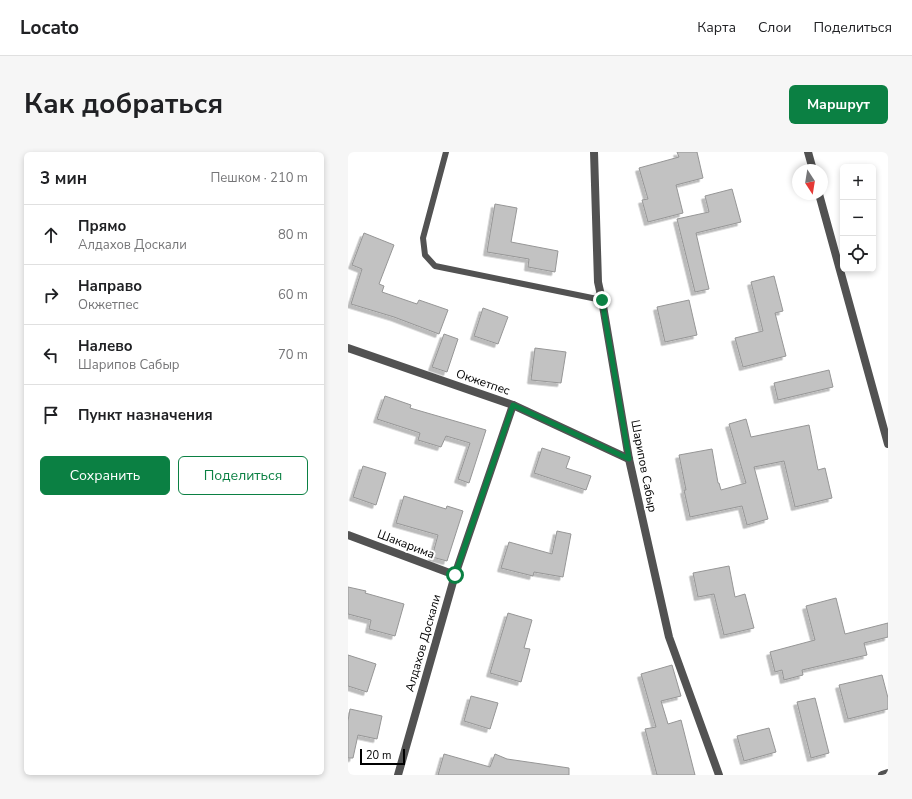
<!DOCTYPE html>
<html lang="ru">
<head>
<meta charset="utf-8">
<style>
	:root { --surface:#fff; --page:#f6f6f6; --text:#202124; --muted:#757577; --line:#e0e0e0; --accent:#0b8043 }
	body { margin:0; font-family:"Nunito Sans",sans-serif; background:var(--page); color:var(--text) }
	.controls { position:absolute; right:12px; top:12px; display:grid; overflow:hidden; border-radius:6px; box-shadow:0 2px 6px #0003 }
	.controls button { width:36px; height:36px; display:grid; place-items:center; padding:0; border:0; border-bottom:1px solid var(--line); background:var(--surface); color:var(--text); font:20px sans-serif }
	.compass { position:absolute; left:444px; top:12px; width:36px; height:36px; border-radius:50%; background:var(--surface); box-shadow:0 2px 6px #0003; rotate:168deg }
	.scale { position:absolute; left:12px; bottom:10px; width:45px; box-sizing:border-box; padding-left:4px; border:2px solid #000; border-top:0; font-size:11px; line-height:14px; white-space:nowrap; color:#000; -webkit-text-stroke:3px #fff; paint-order:stroke }
	.stop { position:absolute; width:12px; height:12px; margin:-9px; border:3px solid #0b8043; border-radius:50%; background:#fff }
	.stop.end { background:#0b8043; border-color:#fff; box-shadow:0 1px 4px #0008 }
	.list { margin:0; padding:0; list-style:none }
	h2 { display:flex; justify-content:space-between; align-items:center; height:52px; margin:0; padding:0 16px; font-size:17px }
	h2 small { font-size:13px; font-weight:400; color:var(--muted) }
	.list li { display:grid; grid-template-columns:26px 1fr auto; gap:12px; align-items:center; box-sizing:border-box; height:60px; padding:0 16px; border-top:1px solid var(--line) }
	.list b { display:block; font-size:15px; white-space:nowrap }
	.list p { margin:0; font-size:13px; white-space:nowrap; color:var(--muted) }
	.list em { font-size:13px; font-style:normal; color:var(--muted) }
	.actions { display:flex; gap:8px; padding:12px 16px }
	.actions a { flex:1; padding:9px 0; border:1px solid var(--accent); border-radius:6px; text-align:center; font-size:14px; color:var(--accent) }
	.actions .main { background:var(--accent); color:#fff }
	.icon { flex:none; width:22px; height:22px; fill:none; stroke:currentColor; stroke-width:2; stroke-linecap:round; stroke-linejoin:round }
	.map { position:relative; flex:none; width:540px; height:623px; overflow:hidden; border-radius:6px }
	header { display:flex; align-items:center; gap:24px; box-sizing:border-box; height:56px; padding:0 20px; background:var(--surface); border-bottom:1px solid var(--line) }
	header strong { font-size:19px }
	nav { display:flex; gap:22px; margin-inline-start:auto; font-size:14px }
	.intro { display:flex; align-items:center; justify-content:space-between; box-sizing:border-box; height:96px; padding:0 24px }
	h1 { margin:0; font-size:28px }
	.button { padding:10px 18px; border-radius:6px; background:var(--accent); color:#fff; font-size:14px; font-weight:700 }
	main { display:flex; gap:24px; padding:0 24px }
	aside { flex:1; background:var(--surface); border-radius:6px; box-shadow:0 2px 6px #0003 }
	.map>svg:first-child { display:block }
	.building { fill:#c2c2c2; stroke:#969696; filter:url(#shadow) }
	.lines { fill:none; stroke-linecap:round; stroke-linejoin:round }
	.lane { stroke:#525252; stroke-width:6 }
	.street { stroke:#525252; stroke-width:8 }
	.route { stroke:#0b8043; stroke-width:5 }
	.labels { text-anchor:middle; dominant-baseline:central; stroke-width:4; stroke-linejoin:round; paint-order:stroke }
	.street-label { font-size:12px; fill:#000; stroke:#fff }
</style>
</head>
<body>
<header>
<strong>Locato</strong>
<nav><a>Карта</a><a>Слои</a><a>Поделиться</a></nav>
</header>
<div class="intro"><h1>Как добраться</h1><a class="button">Маршрут</a></div>
<main>
<aside>
<h2>3 мин<small>Пешком · 210 m</small></h2>
<ul class="list">
<li><svg class="icon" aria-label="ahead" viewBox="0 0 24 24"><path d="M12 20V5M6 11l6-6 6 6"/></svg><div><b>Прямо</b><p>Алдахов Доскали</p></div><em>80 m</em></li>
<li><svg class="icon" aria-label="right" viewBox="0 0 24 24"><path d="M7 20v-9h11M14 6l5 5-5 5"/></svg><div><b>Направо</b><p>Окжетпес</p></div><em>60 m</em></li>
<li><svg class="icon" aria-label="left" viewBox="0 0 24 24"><path d="M17 20v-9H6M10 6l-5 5 5 5"/></svg><div><b>Налево</b><p>Шарипов Сабыр</p></div><em>70 m</em></li>
<li><svg class="icon" aria-label="arrive" viewBox="0 0 24 24"><path d="M6 21V4h12l-3 4 3 4H6"/></svg><div><b>Пункт назначения</b></div></li>
</ul>
<div class="actions"><a class="main">Сохранить</a><a>Поделиться</a></div>
</aside>
<div class="map">
<svg width="540" height="623" viewBox="0 0 540 623">
	<defs>
		<filter id="shadow"><feDropShadow dx="-3.5" dy="3.5" stdDeviation="0" flood-color="#0004"/></filter>
	</defs>
	<rect width="100%" height="100%" fill="#fff"/>
	<g class="building">
		<path d="M 329,0 L 349,0 L 355,26 L 328,33 L 335,61 L 300,70 L 294,48 L 300,47 L 291,16 L 331,5 Z"/>
		<path d="M 384,37 L 393,70 L 348,81 L 361,137 L 347,140 L 329,67 L 361,60 L 357,44 Z"/>
		<path d="M 147,52 L 169,56 L 163,90 L 210,99 L 207,120 L 180,115 L 181,107 L 139,100 Z"/>
		<path d="M 16,81 L 46,93 L 31,132 L 36,134 L 34,140 L 69,152 L 71,148 L 100,158 L 91,182 L 46,165 L 3,152 L 14,117 L 4,113 Z"/>
		<path d="M 426,124 L 435,159 L 427,161 L 438,204 L 395,215 L 387,186 L 415,179 L 403,130 Z"/>
		<path d="M 341,148 L 349,183 L 317,190 L 309,155 Z"/>
		<path d="M 135,156 L 160,165 L 150,192 L 126,184 Z"/>
		<path d="M 96,182 L 110,187 L 99,220 L 84,215 Z"/>
		<path d="M 187,196 L 218,200 L 213,231 L 183,228 Z"/>
		<path d="M 481,218 L 485,235 L 430,248 L 426,231 Z"/>
		<path d="M 37,244 L 63,253 L 62,256 L 138,278 L 121,331 L 110,327 L 122,291 L 98,284 L 93,295 L 70,288 L 72,281 L 29,267 Z"/>
		<path d="M 398,267 L 403,285 L 461,273 L 470,318 L 477,316 L 484,346 L 447,355 L 436,309 L 406,315 L 420,367 L 399,373 L 394,354 L 342,365 L 336,338 L 338,338 L 331,303 L 364,297 L 370,331 L 371,331 L 373,338 L 398,331 L 381,272 Z"/>
		<path d="M 194,296 L 222,305 L 218,316 L 243,324 L 238,338 L 186,321 Z"/>
		<path d="M 15,314 L 38,321 L 28,353 L 5,345 Z"/>
		<path d="M 56,344 L 98,357 L 99,354 L 115,359 L 99,409 L 84,405 L 90,383 L 48,371 Z"/>
		<path d="M 209,379 L 223,382 L 215,425 L 186,420 L 185,424 L 153,416 L 161,390 L 204,402 Z"/>
		<path d="M 381,414 L 387,445 L 397,442 L 406,476 L 376,483 L 366,442 L 350,445 L 345,421 Z"/>
		<path d="M 0,435 L 18,439 L 17,441 L 56,452 L 47,484 L 21,477 L 23,468 L 0,462 Z"/>
		<path d="M 488,446 L 497,482 L 540,471 L 540,485 L 516,491 L 519,503 L 454,518 L 455,523 L 436,528 L 434,518 L 427,520 L 422,500 L 467,488 L 458,454 Z"/>
		<path d="M 160,461 L 184,468 L 176,496 L 182,497 L 173,530 L 142,521 Z"/>
		<path d="M 0,503 L 28,512 L 19,540 L 0,534 Z"/>
		<path d="M 324,513 L 333,544 L 313,549 L 320,572 L 333,568 L 347,623 L 309,623 L 297,577 L 308,575 L 293,522 Z"/>
		<path d="M 534,523 L 540,546 L 540,557 L 500,567 L 491,533 Z"/>
		<path d="M 123,544 L 150,551 L 142,577 L 116,569 Z"/>
		<path d="M 467,546 L 481,601 L 463,606 L 449,550 Z"/>
		<path d="M 2,557 L 34,564 L 29,587 L 10,583 L 5,606 L 0,606 L 0,569 Z"/>
		<path d="M 421,576 L 428,600 L 396,609 L 389,584 Z"/>
		<path d="M 96,602 L 142,615 L 147,602 L 159,607 L 221,616 L 221,623 L 90,623 Z"/>
	</g>
	<g class="lines">
		<path class="lane" d="M 98,0 L 75,86 L 77,103 L 87,114 L 254,148"/>
		<g class="street">
			<path d="M 246,0 L 250,130 L 254,148 L 281,307 L 321,485 L 371,623"/>
			<path d="M 460,0 L 465,18"/>
			<path d="M 471,42 L 540,292"/>
			<path d="M 0,196 L 165,253 L 281,307"/>
			<path d="M 0,383 L 107,423"/>
			<path d="M 50,623 L 107,423 L 165,253"/>
			<path d="M 534,623 L 540,621"/>
		</g>
	</g>
	<g class="lines">
		<path class="route" d="M 107,423 L 165,253 L 281,307 L 254,148"/>
	</g>
	<g class="labels">
		<g class="street-label">
			<text transform="translate(135 230) rotate(19)">Окжетпес</text>
			<text transform="translate(296 314) rotate(79)">Шарипов Сабыр</text>
			<text transform="translate(58 392) rotate(21)">Шакарима</text>
			<text transform="translate(75 491) rotate(-74)">Алдахов Доскали</text>
		</g>
	</g>
</svg>
<div class="controls">
<button>+</button>
<button>−</button>
<button><svg class="icon" aria-label="locate" viewBox="0 0 24 24"><circle cx="12" cy="12" r="6"/><path d="M12 2v4M12 18v4M2 12h4M18 12h4"/></svg></button>
</div>
<svg class="compass" viewBox="-18 -18 36 36"><path d="M0-13l5 13h-10z" fill="#e53935"/><path d="M0 13l5-13h-10z" fill="#757577"/></svg>
<div class="scale">20 m</div>
<div class="stop" style="left:107px;top:423px"></div>
<div class="stop end" style="left:254px;top:148px"></div>
</div>
</main>
</body>
</html>
